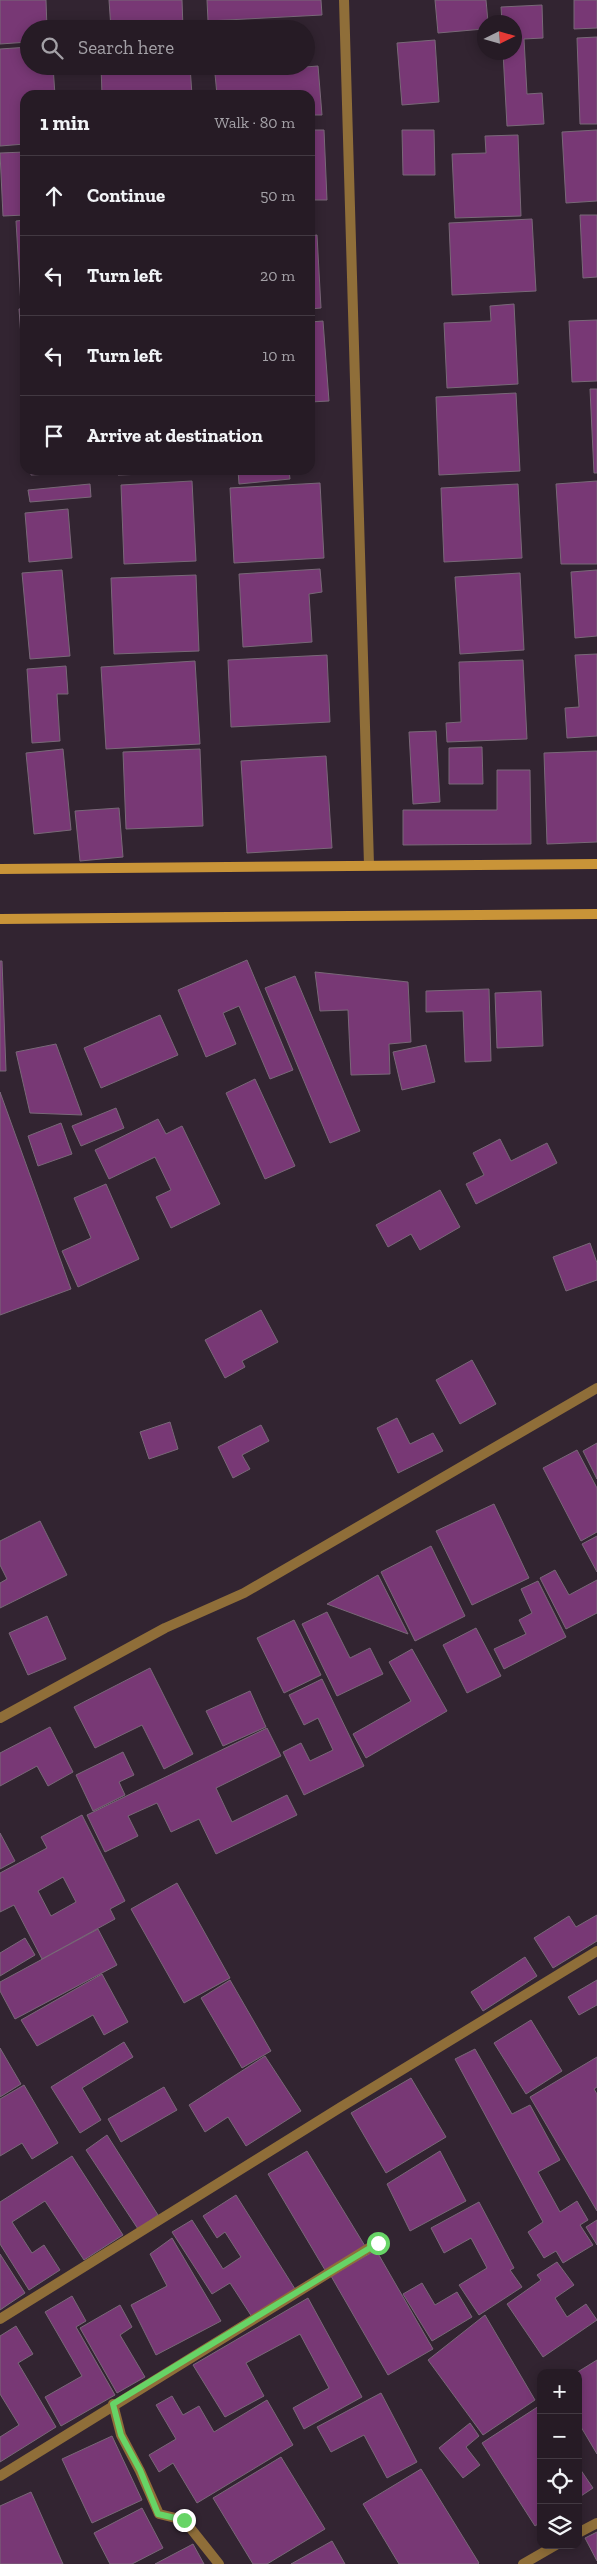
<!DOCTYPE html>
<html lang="en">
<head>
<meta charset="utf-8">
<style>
	:root { --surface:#261b25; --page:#322832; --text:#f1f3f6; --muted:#a4a1a7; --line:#423942 }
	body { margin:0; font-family:"Zilla Slab",serif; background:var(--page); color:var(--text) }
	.controls { position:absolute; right:15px; bottom:15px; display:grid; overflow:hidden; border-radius:10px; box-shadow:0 2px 12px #0003 }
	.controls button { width:45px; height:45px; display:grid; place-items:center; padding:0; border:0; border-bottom:1px solid var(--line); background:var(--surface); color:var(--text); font:25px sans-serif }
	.compass { position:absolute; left:477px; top:15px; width:45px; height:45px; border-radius:50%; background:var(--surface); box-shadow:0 2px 12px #0003; rotate:85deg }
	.stop { position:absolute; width:15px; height:15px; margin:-11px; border:4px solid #67d466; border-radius:50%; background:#fff }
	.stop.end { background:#67d466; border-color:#fff; box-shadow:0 1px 5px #0008 }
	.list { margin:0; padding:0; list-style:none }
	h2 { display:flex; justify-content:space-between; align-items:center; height:65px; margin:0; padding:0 20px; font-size:21px }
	h2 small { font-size:16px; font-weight:400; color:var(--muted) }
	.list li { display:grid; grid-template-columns:32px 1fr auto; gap:15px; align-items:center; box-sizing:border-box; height:80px; padding:0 20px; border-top:1px solid var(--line) }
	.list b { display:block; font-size:19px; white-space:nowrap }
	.list em { font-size:16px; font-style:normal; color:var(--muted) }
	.icon { flex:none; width:28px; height:28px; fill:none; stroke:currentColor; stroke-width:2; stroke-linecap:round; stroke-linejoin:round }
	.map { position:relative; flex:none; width:597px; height:2564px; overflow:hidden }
	.search { position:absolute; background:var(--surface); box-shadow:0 2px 12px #0003; left:20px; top:20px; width:295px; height:55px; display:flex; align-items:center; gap:12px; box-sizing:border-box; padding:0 18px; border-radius:28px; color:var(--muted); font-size:19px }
	.panel { position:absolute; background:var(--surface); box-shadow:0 2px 12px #0003; left:20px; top:90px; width:295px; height:385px; border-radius:15px }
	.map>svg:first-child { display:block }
	.building { fill:#783875; stroke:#796878; fill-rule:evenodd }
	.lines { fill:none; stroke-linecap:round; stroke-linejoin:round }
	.service { stroke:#8f6e39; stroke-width:10 }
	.minor { stroke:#8f6e39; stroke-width:10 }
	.secondary { stroke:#c99438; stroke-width:10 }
	.route { stroke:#67d466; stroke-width:6 }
</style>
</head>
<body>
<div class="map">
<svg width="597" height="2564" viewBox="0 0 597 2564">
	<rect width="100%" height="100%" fill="#322431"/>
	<g class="building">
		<path d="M 0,0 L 46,0 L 47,29 L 29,29 L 29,42 L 0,44 Z"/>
		<path d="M 109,0 L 182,0 L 183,29 L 111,29 Z"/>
		<path d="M 207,0 L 321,0 L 322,15 L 208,21 Z"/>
		<path d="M 435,0 L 486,0 L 488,22 L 484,22 L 484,29 L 438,33 Z"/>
		<path d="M 574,0 L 597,0 L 597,28 L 574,29 Z"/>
		<path d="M 542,5 L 543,38 L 524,39 L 527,94 L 542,93 L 544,124 L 507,126 L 503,52 L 514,52 L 514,22 L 502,22 L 501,7 Z"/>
		<path d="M 597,37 L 597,124 L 580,124 L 577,38 Z"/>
		<path d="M 435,40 L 439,102 L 402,105 L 397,43 Z"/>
		<path d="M 29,47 L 29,66 L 53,66 L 55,95 L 25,95 L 25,144 L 0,146 L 0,49 Z"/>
		<path d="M 101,66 L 190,66 L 192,95 L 102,95 Z"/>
		<path d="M 318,66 L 322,115 L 310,115 L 310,95 L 217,95 L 215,74 Z"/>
		<path d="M 310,130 L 324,130 L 327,200 L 310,200 Z"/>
		<path d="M 402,130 L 434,130 L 435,175 L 403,175 Z"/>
		<path d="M 597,130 L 597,201 L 566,203 L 562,132 Z"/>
		<path d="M 518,135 L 521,216 L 455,218 L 452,154 L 486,153 L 485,136 Z"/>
		<path d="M 25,152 L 25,215 L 3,216 L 0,153 Z"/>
		<path d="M 580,215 L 597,215 L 597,277 L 583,278 Z"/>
		<path d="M 532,219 L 536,291 L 452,295 L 449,223 Z"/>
		<path d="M 25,220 L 25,305 L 21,305 L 16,221 Z"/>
		<path d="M 317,235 L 321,308 L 310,309 L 310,236 Z"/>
		<path d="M 514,304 L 518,384 L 447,388 L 444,323 L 491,321 L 490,306 Z"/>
		<path d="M 25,308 L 25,391 L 19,309 Z"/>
		<path d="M 597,320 L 597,381 L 572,382 L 569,321 Z"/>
		<path d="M 323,321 L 329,401 L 310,402 L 310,322 Z"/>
		<path d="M 590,389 L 597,389 L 597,473 L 594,473 Z"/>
		<path d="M 516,393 L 520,471 L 439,475 L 436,397 Z"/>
		<path d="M 31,470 L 67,470 L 67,473 L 31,475 Z"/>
		<path d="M 118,470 L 200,470 L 200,472 L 118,475 Z"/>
		<path d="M 238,470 L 289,470 L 290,479 L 239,484 Z"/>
		<path d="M 192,481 L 196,561 L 124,564 L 121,485 Z"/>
		<path d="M 597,481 L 597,564 L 561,564 L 556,484 Z"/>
		<path d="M 320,483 L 324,558 L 234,563 L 230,488 Z"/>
		<path d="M 90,484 L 91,497 L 30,502 L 28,490 Z"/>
		<path d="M 518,484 L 522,558 L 444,562 L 441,488 Z"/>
		<path d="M 68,509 L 72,558 L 29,562 L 25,513 Z"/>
		<path d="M 320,569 L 322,592 L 309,594 L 312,642 L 243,647 L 239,574 Z"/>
		<path d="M 62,570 L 70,656 L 30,659 L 22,573 Z"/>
		<path d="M 597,570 L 597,636 L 575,638 L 571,572 Z"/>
		<path d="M 520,573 L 524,650 L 460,654 L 455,577 Z"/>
		<path d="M 196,575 L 199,651 L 114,654 L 111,578 Z"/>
		<path d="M 597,654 L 597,736 L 567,738 L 565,708 L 579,707 L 575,655 Z"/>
		<path d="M 327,655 L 330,722 L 231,727 L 228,660 Z"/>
		<path d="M 523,660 L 527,739 L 447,742 L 446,723 L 461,722 L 459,662 Z"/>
		<path d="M 195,661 L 200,744 L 106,749 L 101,667 Z"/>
		<path d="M 66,666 L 68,694 L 57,694 L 60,741 L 32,743 L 27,669 Z"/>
		<path d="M 436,731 L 440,802 L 413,804 L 409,732 Z"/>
		<path d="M 482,747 L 483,784 L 449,784 L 449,748 Z"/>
		<path d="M 63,749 L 71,830 L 34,834 L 26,753 Z"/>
		<path d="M 200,749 L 203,826 L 126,829 L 123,752 Z"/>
		<path d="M 597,751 L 597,842 L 547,844 L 544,753 Z"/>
		<path d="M 326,756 L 332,848 L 247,853 L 241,761 Z"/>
		<path d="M 497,770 L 530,770 L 531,844 L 403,845 L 403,810 L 497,810 Z"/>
		<path d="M 119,808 L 123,857 L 80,861 L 75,811 Z"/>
		<path d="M 247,960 L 293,1070 L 270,1079 L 239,1006 L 223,1013 L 236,1044 L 206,1057 L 178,990 Z"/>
		<path d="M 0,961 L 2,961 L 6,1071 L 0,1071 Z"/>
		<path d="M 315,972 L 408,982 L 411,1042 L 389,1044 L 390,1074 L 351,1075 L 348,1010 L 320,1011 Z"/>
		<path d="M 295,976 L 360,1131 L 330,1143 L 265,988 Z"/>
		<path d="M 489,989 L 491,1061 L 465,1062 L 463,1011 L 426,1012 L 426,991 Z"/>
		<path d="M 541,991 L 543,1046 L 497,1048 L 495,993 Z"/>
		<path d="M 160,1015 L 178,1055 L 101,1088 L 84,1048 Z"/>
		<path d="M 56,1044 L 82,1115 L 30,1113 L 16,1052 Z"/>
		<path d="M 426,1045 L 435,1082 L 402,1090 L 393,1052 Z"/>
		<path d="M 255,1079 L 295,1166 L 265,1179 L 226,1093 Z"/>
		<path d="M 0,1092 L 71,1289 L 0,1315 Z"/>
		<path d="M 116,1108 L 124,1128 L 81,1146 L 72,1126 Z"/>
		<path d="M 158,1119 L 166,1134 L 182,1126 L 220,1204 L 171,1228 L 156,1197 L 171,1190 L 155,1157 L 109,1179 L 95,1150 Z"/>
		<path d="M 61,1123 L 72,1154 L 38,1166 L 28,1136 Z"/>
		<path d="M 500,1139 L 511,1161 L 547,1143 L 557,1163 L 476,1204 L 466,1184 L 484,1175 L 473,1153 Z"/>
		<path d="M 106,1184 L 139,1259 L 78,1287 L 62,1251 L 91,1238 L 74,1198 Z"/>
		<path d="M 440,1190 L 460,1227 L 420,1250 L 411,1234 L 388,1247 L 376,1225 Z"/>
		<path d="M 590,1243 L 597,1263 L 597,1280 L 566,1291 L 553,1257 Z"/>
		<path d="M 261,1310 L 278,1342 L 242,1361 L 245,1367 L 225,1378 L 205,1340 Z"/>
		<path d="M 472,1360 L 496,1404 L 460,1424 L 436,1380 Z"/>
		<path d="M 397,1418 L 410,1444 L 433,1433 L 443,1451 L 398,1473 L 377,1428 Z"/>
		<path d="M 170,1422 L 178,1449 L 149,1459 L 140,1432 Z"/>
		<path d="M 261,1425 L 269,1441 L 242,1455 L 250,1469 L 233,1478 L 218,1447 Z"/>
		<path d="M 597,1443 L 597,1479 L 583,1451 Z"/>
		<path d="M 577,1450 L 597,1488 L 597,1532 L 581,1541 L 543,1468 Z"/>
		<path d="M 494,1504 L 529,1578 L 472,1605 L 436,1531 Z"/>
		<path d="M 40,1521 L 67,1575 L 0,1608 L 0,1583 L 7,1579 L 0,1565 L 0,1541 Z"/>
		<path d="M 597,1536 L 597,1572 L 582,1544 Z"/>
		<path d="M 431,1546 L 465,1616 L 415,1641 L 381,1572 Z"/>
		<path d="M 555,1570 L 569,1595 L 597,1580 L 597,1613 L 566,1629 L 540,1578 Z"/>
		<path d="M 378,1575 L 408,1634 L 327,1604 Z"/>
		<path d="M 538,1581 L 566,1637 L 504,1669 L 494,1649 L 526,1634 L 519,1620 L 532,1613 L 521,1589 Z"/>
		<path d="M 327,1612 L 350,1658 L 370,1648 L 383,1674 L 337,1696 L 302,1624 Z"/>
		<path d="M 47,1616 L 66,1659 L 28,1675 L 9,1633 Z"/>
		<path d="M 294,1620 L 321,1675 L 284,1693 L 257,1638 Z"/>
		<path d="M 476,1628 L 501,1676 L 467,1693 L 443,1645 Z"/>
		<path d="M 412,1649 L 447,1711 L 366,1758 L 353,1734 L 411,1701 L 389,1662 Z"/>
		<path d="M 150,1668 L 193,1754 L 164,1769 L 142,1725 L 95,1748 L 74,1707 Z"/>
		<path d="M 322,1679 L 364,1766 L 304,1795 L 283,1752 L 301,1743 L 310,1761 L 333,1750 L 318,1718 L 304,1725 L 289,1695 Z"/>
		<path d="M 250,1691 L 266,1727 L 223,1746 L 206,1711 Z"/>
		<path d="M 50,1727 L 73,1772 L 48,1786 L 37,1766 L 0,1786 L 0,1753 Z"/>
		<path d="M 267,1728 L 281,1756 L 216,1788 L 232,1822 L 287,1795 L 297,1815 L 216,1854 L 199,1819 L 171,1832 L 157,1803 L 128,1816 L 138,1836 L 105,1852 L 87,1815 Z"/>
		<path d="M 123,1752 L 134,1775 L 119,1782 L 125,1795 L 93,1811 L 76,1775 Z"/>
		<path d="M 82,1815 L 125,1901 L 110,1909 L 115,1919 L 42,1959 L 14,1905 L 0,1912 L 0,1873 L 47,1848 L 41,1837 ZM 63,1877 L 76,1902 L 51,1916 L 38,1891 Z"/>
		<path d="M 0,1833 L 15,1861 L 0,1869 Z"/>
		<path d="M 177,1883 L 230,1978 L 184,2003 L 131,1909 Z"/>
		<path d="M 597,1915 L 597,1941 L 553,1968 L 534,1938 L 569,1916 L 576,1927 Z"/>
		<path d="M 98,1929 L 117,1965 L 15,2019 L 0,1991 L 0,1982 Z"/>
		<path d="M 25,1938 L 35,1955 L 0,1976 L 0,1953 Z"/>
		<path d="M 525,1957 L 537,1976 L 483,2011 L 471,1992 Z"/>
		<path d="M 102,1974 L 128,2022 L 104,2035 L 93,2015 L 37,2046 L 21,2020 Z"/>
		<path d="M 230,1980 L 271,2051 L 242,2068 L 201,1998 Z"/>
		<path d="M 597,1980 L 597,2005 L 579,2015 L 568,1997 Z"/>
		<path d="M 531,2020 L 562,2071 L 526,2094 L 494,2043 Z"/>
		<path d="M 124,2042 L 133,2057 L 82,2088 L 101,2120 L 80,2133 L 51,2087 Z"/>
		<path d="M 0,2048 L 21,2084 L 0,2097 Z"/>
		<path d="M 475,2049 L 512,2114 L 530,2105 L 560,2160 L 538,2172 L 560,2212 L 577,2201 L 588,2220 L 580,2225 L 593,2245 L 563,2263 L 556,2251 L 544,2258 L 528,2232 L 543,2222 L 455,2059 Z"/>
		<path d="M 265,2056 L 301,2111 L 246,2146 L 228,2117 L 205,2132 L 189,2105 Z"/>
		<path d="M 597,2057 L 597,2087 L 594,2089 L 597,2094 L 597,2211 L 530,2097 Z"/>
		<path d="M 411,2078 L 446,2137 L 386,2173 L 351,2113 Z"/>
		<path d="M 24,2085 L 58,2143 L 32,2159 L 22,2143 L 0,2156 L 0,2099 Z"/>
		<path d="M 164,2087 L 177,2110 L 121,2142 L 108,2119 Z"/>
		<path d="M 107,2135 L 158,2215 L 138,2229 L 86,2150 Z"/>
		<path d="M 307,2151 L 365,2246 L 325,2270 L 268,2174 Z"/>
		<path d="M 440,2151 L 466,2201 L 410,2231 L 387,2184 Z"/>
		<path d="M 72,2156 L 123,2235 L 84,2260 L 45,2201 L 12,2222 L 32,2253 L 44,2245 L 60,2270 L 29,2290 L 0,2244 L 0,2202 Z"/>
		<path d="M 236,2195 L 295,2289 L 252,2317 L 230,2283 L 212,2294 L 172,2232 L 192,2220 L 223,2269 L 241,2257 L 225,2232 L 217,2238 L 203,2216 Z"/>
		<path d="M 479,2202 L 514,2268 L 510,2270 L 522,2287 L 479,2315 L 459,2285 L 487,2268 L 471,2238 L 444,2253 L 431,2228 Z"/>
		<path d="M 597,2220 L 597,2245 L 586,2227 Z"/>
		<path d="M 172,2238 L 221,2321 L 156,2355 L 131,2305 L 167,2286 L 150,2254 Z"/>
		<path d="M 376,2250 L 433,2349 L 388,2375 L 331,2276 Z"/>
		<path d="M 0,2254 L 25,2293 L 0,2310 Z"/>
		<path d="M 557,2262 L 574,2285 L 555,2298 L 567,2317 L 586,2304 L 597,2320 L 543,2357 L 507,2304 L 541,2280 L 537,2275 Z"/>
		<path d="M 422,2283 L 435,2305 L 457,2292 L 472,2317 L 432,2341 L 403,2294 Z"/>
		<path d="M 72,2296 L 86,2321 L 76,2327 L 115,2395 L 61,2426 L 45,2397 L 82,2376 L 45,2312 Z"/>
		<path d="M 308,2298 L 362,2397 L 304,2429 L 293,2408 L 329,2388 L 300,2334 L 246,2363 L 264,2396 L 225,2417 L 193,2365 Z"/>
		<path d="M 120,2305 L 132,2327 L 120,2335 L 145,2377 L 117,2393 L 80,2328 Z"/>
		<path d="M 485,2315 L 535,2400 L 483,2435 L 428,2360 Z"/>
		<path d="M 16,2326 L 33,2354 L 18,2363 L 56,2427 L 0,2462 L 0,2437 L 19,2425 L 0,2394 L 0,2336 Z"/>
		<path d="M 597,2360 L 597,2454 L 578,2422 L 578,2373 L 576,2373 Z"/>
		<path d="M 381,2393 L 417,2462 L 387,2478 L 364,2435 L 331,2452 L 317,2427 Z"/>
		<path d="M 172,2396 L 183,2415 L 199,2406 L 214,2432 L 267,2400 L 293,2445 L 197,2503 L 173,2463 L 159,2472 L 149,2455 L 176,2439 L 156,2405 Z"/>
		<path d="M 539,2406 L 541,2522 L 535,2526 L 482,2443 Z"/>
		<path d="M 470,2423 L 479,2436 L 466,2447 L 480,2465 L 463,2478 L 439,2448 Z"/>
		<path d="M 112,2436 L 142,2500 L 92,2523 L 62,2459 Z"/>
		<path d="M 281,2457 L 325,2529 L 267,2564 L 253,2564 L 213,2498 Z"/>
		<path d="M 578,2466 L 593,2488 L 578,2498 Z"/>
		<path d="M 421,2469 L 479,2563 L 478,2564 L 399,2564 L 363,2504 Z"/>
		<path d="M 31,2492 L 63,2564 L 0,2564 L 0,2506 Z"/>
		<path d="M 142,2508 L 163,2548 L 132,2564 L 110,2564 L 94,2533 Z"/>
		<path d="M 597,2532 L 597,2561 L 585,2538 Z"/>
		<path d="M 332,2541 L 345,2564 L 291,2564 Z"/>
		<path d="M 193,2544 L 204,2564 L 155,2564 Z"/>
	</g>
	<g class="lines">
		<g class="service">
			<path d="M 0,1718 L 165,1628 L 244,1593 L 597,1388"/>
			<path d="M 113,2404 L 121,2435 L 140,2471 L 159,2514 L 184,2520 L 219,2564"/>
		</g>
		<g class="minor">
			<path d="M 344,0 L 369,865"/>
			<path d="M 0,2319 L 341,2107 L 597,1951"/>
			<path d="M 0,2476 L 377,2243"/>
			<path d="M 578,2533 L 597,2523"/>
			<path d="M 523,2564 L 556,2545"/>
		</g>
		<g class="secondary">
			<path d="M 0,869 L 597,864"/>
			<path d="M 0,919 L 597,914"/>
		</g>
	</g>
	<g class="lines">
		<path class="route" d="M 184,2520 L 158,2514 L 140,2470 L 121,2435 L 113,2404 L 378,2243"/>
	</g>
</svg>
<div class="controls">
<button>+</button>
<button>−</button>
<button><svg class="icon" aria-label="locate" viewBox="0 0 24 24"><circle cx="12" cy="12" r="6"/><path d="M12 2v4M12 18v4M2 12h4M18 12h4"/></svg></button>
<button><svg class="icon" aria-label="layers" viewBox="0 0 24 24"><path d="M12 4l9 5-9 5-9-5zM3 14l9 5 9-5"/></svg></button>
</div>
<svg class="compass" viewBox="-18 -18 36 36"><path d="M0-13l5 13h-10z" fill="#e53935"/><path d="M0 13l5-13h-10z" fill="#a4a1a7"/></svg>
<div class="stop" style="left:378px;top:2243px"></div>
<div class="stop end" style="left:184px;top:2520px"></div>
<div class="search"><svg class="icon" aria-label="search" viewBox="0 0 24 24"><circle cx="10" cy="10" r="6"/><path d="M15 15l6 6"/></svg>Search here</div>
<section class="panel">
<h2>1 min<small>Walk · 80 m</small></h2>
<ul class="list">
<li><svg class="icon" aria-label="ahead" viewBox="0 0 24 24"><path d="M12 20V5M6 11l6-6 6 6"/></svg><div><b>Continue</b></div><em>50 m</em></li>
<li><svg class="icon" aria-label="left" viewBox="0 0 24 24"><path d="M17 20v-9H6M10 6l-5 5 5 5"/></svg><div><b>Turn left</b></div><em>20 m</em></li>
<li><svg class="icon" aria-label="left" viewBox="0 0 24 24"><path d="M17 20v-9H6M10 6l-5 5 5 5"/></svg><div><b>Turn left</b></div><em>10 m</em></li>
<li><svg class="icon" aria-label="arrive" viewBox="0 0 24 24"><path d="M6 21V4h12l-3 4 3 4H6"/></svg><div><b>Arrive at destination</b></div></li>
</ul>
</section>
</div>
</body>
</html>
